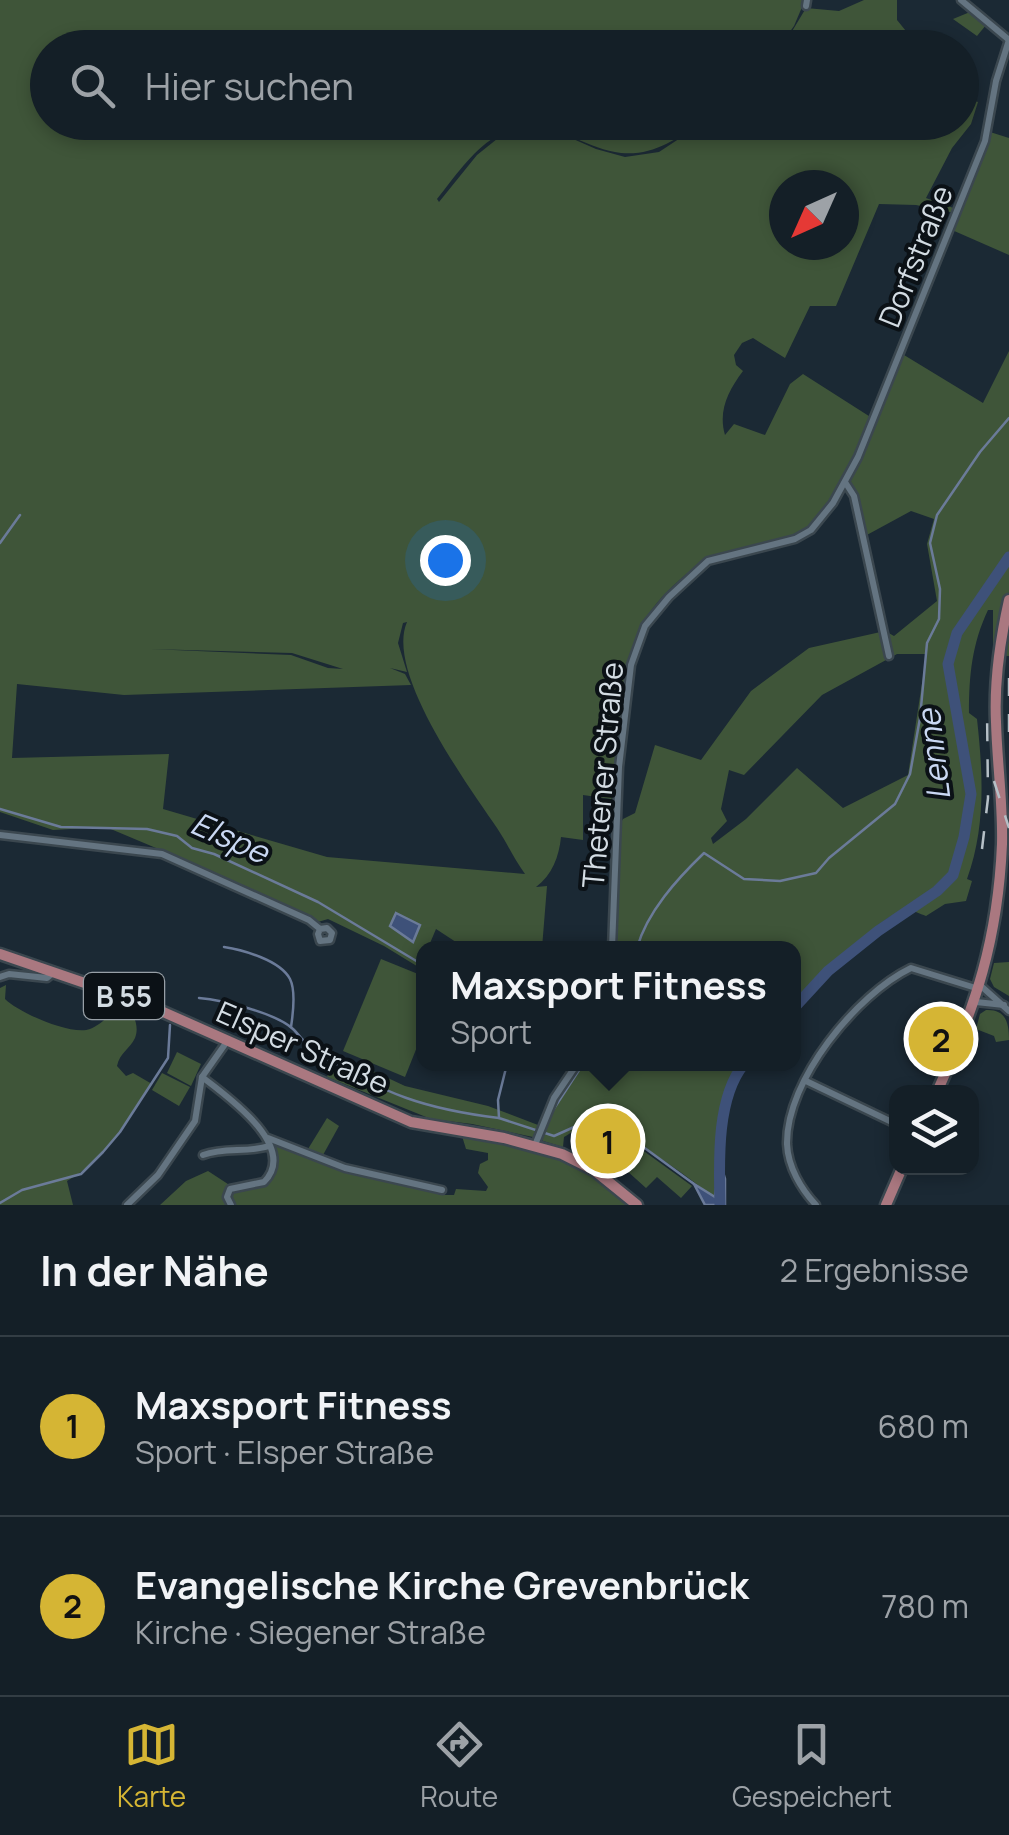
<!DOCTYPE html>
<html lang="de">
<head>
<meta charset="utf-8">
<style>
	:root { --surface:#141f27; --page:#212c33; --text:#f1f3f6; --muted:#9da2a7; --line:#333d44; --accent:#d5b534 }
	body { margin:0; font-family:Manrope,sans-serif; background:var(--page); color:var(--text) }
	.controls { position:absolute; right:30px; bottom:30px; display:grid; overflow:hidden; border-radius:20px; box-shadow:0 5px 15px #0003 }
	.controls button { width:90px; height:90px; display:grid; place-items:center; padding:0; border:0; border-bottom:2px solid var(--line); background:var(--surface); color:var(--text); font:50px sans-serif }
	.compass { position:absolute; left:769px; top:170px; width:90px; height:90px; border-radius:50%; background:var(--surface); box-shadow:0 5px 15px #0003; rotate:225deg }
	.you { position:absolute; left:445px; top:560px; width:35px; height:35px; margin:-25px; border:8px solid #fff; border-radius:50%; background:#1a73e8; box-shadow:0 0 0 15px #1a73e833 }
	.badge { display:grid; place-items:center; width:65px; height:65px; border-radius:50%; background:var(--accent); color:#111; font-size:32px; font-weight:700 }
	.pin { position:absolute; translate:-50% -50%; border:5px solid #fff; box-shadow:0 2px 10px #0006 }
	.popup { position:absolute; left:416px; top:941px; width:385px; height:130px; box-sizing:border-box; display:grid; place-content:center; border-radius:20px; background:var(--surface); filter:drop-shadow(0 2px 8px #0005); font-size:32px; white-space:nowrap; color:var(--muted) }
	.popup b { font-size:38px; color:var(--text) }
	.popup::after { content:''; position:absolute; left:50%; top:100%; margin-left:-20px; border:20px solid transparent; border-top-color:var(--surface) }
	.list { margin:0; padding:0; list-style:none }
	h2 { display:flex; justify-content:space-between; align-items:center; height:130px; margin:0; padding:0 40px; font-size:42px }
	h2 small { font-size:32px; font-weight:400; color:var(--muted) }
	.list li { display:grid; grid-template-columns:65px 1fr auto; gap:30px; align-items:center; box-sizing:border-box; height:180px; padding:0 40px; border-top:2px solid var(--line) }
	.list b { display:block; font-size:38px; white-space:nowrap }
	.list p { margin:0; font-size:32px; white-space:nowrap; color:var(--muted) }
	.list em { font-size:32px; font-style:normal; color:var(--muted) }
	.icon { flex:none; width:55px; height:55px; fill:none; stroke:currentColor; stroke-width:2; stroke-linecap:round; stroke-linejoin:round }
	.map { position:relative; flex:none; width:1009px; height:1205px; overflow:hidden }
	.search { position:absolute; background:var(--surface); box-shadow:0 5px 15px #0003; left:30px; right:30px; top:30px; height:110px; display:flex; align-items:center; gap:25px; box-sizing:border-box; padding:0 35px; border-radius:55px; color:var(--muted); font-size:38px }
	.sheet { height:490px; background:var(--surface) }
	nav { display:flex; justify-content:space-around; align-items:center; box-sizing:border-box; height:140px; border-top:2px solid var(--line); background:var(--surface); font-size:28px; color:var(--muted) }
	nav a { display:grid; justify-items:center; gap:5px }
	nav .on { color:var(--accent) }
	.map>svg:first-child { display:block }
	.green { fill:#3f5539; fill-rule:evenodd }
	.water { fill:#3e5179; stroke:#6b7b99; stroke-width:2.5 }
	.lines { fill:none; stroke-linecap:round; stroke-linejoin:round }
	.stream { stroke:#6b7b99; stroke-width:2.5 }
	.river { stroke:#3e5179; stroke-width:11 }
	.street-casing { stroke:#3b474f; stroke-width:11 }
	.primary-casing { stroke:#3b474f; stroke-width:15 }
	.street { stroke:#647481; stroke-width:6 }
	.primary { stroke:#aa7880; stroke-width:10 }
	.rail { stroke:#b6c0c7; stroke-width:2.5; stroke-dasharray:18 18; stroke-linecap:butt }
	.labels { text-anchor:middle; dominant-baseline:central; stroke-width:8; stroke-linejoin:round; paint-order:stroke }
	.shield { fill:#0b1116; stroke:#979fa6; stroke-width:2.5 }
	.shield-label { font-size:28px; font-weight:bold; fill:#d3dce3 }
	.street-label { font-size:30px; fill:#d3dce3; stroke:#0b1116 }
	.water-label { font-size:32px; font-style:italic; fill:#cad8f3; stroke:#0b1116 }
</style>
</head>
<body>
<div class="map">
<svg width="1009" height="1205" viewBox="0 0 1009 1205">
	<rect width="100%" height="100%" fill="#1b2934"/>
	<g class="green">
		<path d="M 0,0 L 805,0 L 794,26 L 779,47 L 48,48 L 48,122 L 699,123 C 676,140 652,156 621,153 C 577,148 544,108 495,137 C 471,152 454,178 437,199 L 439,202 L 477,155 L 497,139 L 524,131 L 555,131 L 596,149 L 625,157 L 659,152 L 703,123 L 962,122 L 962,97 L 978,102 L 971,124 L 952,148 L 926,198 L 956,209 L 955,213 L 916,205 L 879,204 L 836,306 L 810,306 L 785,358 L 753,338 L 742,343 L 734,355 L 736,365 L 743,371 C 728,391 718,411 725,435 L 734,424 L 765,435 L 790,384 L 803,374 L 872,418 C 857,452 837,509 806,530 C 786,544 755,545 732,550 C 699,557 656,597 640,628 C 620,668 620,749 615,795 L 611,799 L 583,795 L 583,840 L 561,837 C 559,857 552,875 536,887 L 547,886 L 542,948 L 465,948 L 436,929 L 428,948 L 423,948 L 420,968 L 384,946 L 328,919 L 318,922 L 225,877 L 106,827 L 53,830 L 0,812 ZM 784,185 L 844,185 L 844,245 L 784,245 ZM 407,622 C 385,672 467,784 497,828 C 507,843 514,859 525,874 L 327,857 L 163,809 L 169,754 L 12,758 L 17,684 L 124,695 L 411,685 L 405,674 L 390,668 L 407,672 L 398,643 L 403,623 ZM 150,649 L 292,653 L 343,669 L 328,668 L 291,655 Z"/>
		<path d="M 864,0 L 897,0 L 897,20 L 919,47 L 782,48 L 806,8 L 839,11 Z"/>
		<path d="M 970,12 L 986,25 L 977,36 L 953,19 Z"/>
		<path d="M 990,132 L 1009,138 L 1009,255 L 952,230 Z"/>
		<path d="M 1009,351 L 1009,656 L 993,655 L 993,610 L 988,610 C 972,644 969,675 969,713 L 977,719 C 983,773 986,827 967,879 L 972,881 L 966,901 L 945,904 L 926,916 C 918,913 911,909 903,911 C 872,919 817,987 793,1012 L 793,948 L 614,948 L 620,824 L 623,819 L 635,813 L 655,745 L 701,760 L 751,691 L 809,648 L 885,631 L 894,636 L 937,601 L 927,544 L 934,519 L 911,511 L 865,536 L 850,479 L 904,355 L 983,403 ZM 897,654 L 925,654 L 926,657 L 908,775 L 843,808 L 797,768 L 746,819 L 713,844 L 711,838 L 727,821 L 721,809 L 729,770 L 744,775 L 822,695 Z"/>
		<path d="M 381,959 L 423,976 L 423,1032 L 405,1077 L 343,1051 Z"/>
		<path d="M 1009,962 L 1009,996 L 994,987 L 990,979 L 994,963 Z"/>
		<path d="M 6,985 L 5,999 C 19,1013 72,1036 90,1029 C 101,1025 113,1011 123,1005 C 133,1010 140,1026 135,1038 C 130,1049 120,1052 117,1066 L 126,1076 L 133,1073 L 152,1084 C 128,1119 104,1161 67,1181 L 73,1205 L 0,1205 L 0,988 Z"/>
		<path d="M 986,1010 C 1006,1009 1009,1023 1009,1040 L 996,1042 L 994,1036 L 976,1029 L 980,1014 Z"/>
		<path d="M 315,1044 L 405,1086 L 488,1106 L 538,1125 L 533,1137 L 472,1124 L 431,1119 L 327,1077 L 333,1062 L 312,1046 Z"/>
		<path d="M 177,1052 L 201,1064 L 191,1086 L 167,1073 Z"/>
		<path d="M 581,1064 L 743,1064 L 731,1095 L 715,1185 L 715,1199 C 703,1186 606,1118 592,1121 C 583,1123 572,1133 564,1137 L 563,1147 L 543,1141 L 541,1136 L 545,1123 Z"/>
		<path d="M 162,1073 L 190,1087 L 179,1106 L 152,1090 Z"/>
		<path d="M 327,1118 L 339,1126 L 323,1155 L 308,1149 Z"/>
		<path d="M 462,1136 C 504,1144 548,1148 586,1170 C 602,1179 616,1193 630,1205 L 160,1205 L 186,1181 L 208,1171 L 234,1188 L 266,1183 L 274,1168 L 274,1143 L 344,1171 L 438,1191 L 439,1195 L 454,1195 L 456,1189 L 486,1191 L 488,1187 L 478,1173 L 480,1164 L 488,1160 L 488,1153 L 466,1149 Z"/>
		<path d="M 634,1144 L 692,1186 L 681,1198 L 657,1177 L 646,1188 L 626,1170 L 624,1157 Z"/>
	</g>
	<g class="water">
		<path d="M 396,913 L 420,925 L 413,942 L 390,926 Z"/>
		<path d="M 720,1161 L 725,1179 L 725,1205 L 705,1205 L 694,1184 L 715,1197 Z"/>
	</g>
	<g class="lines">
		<g class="stream">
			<path d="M 0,543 L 20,515"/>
			<path d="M 0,809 L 61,827 L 147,829 L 177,836 L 192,848 L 214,854 L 318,902 L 423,965"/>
			<path d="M 224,947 C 243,950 280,960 290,979 C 296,991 293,1014 291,1027"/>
			<path d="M 637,948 C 647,912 677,879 704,853 L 744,879 L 780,881 L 816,873 L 829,858 L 895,804 L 910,774 L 920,718 L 927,643 L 939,619 L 940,589 L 930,543 L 937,515 L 980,452 L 1009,418"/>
			<path d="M 199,998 C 222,1000 276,1013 293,1029 C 302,1038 308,1048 320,1055 C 385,1094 424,1109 499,1118"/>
			<path d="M 507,1064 L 498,1100 L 499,1118 L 554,1136 L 592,1119 L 605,1119 L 694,1184"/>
			<path d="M 551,1113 L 583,1064"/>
			<path d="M 0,1203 L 22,1190 L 81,1174 L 103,1152 L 120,1132 L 168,1058 L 170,1025"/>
		</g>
		<g class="river">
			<path d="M 793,1009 L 828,971 L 878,931 L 937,891 L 953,875 L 964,837 L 971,794 L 948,664 L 957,633 L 1009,557"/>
			<path d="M 720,1205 C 719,1163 716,1098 744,1064"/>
		</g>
		<g class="street-casing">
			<g id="street">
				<path d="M 961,0 L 1009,40"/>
				<path d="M 806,6 L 807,0"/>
				<path d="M 845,482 L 854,496 L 889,656"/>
				<path d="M 0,835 L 162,854 L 309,920 L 320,929 L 327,928 L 332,933 L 330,940 L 320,941 L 318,934 L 320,929"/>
				<path d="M 612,948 L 619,767 L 631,665 L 645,626 L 669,597 L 708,561 L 795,539 L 811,530 L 833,503 L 858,457 L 985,141 L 996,81 L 1009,40"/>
				<path d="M 0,977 L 9,974 L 47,978 L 53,973"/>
				<path d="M 981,986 L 1009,1011"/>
				<path d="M 976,1002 L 1004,1005"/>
				<path d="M 202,1077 C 227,1096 299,1147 264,1182 L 230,1189 L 227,1197 L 231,1205"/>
				<path d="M 806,1081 L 896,1124"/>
				<path d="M 268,1138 L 345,1168 L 442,1190"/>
				<path d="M 535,1145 L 554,1098 L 577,1064"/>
				<path d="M 203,1155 C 225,1147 247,1153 269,1146"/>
				<path d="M 127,1205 L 158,1175 L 195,1121 L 202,1077 L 228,1040"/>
				<path d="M 816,1205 C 801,1189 788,1167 787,1144 C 786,1080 857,994 911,968 L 979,989"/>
			</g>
		</g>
		<g class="primary-casing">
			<g id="primary">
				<path d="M 0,954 L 143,1003 L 411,1122 L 504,1138 L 562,1154 L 594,1170 L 637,1205"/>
				<path d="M 937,1092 C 976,1006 998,939 1002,844 C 1003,803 997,762 996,722 C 994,680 1000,640 1009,600"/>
				<path d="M 886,1205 L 902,1168"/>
			</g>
		</g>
		<use href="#street" class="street"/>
		<use href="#primary" class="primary"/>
		<g class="rail">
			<path d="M 1009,678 L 1009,735"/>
			<path d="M 994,781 L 1009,828"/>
			<path d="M 982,849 L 988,798 L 987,709"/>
		</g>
	</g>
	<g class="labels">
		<rect class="shield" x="84" y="973" width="80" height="46" rx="8"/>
		<g class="shield-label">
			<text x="124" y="996">B 55</text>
		</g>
		<g class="street-label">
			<text transform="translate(915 256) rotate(-68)">Dorfstraße</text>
			<text transform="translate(602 775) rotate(-85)">Thetener Straße</text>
			<text transform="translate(303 1047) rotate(24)">Elsper Straße</text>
		</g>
		<g class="water-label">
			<text transform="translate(933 755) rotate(-97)">Lenne</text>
			<text transform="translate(230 837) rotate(24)">Elspe</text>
		</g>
	</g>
</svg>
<div class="controls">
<button><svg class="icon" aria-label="layers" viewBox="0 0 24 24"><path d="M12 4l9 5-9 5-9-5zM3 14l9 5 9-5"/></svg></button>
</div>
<svg class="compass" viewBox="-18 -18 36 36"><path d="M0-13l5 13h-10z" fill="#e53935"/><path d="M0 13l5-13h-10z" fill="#9da2a7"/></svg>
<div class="you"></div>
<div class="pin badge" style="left:608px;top:1141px">1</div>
<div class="popup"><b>Maxsport Fitness</b>Sport</div>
<div class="pin badge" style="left:941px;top:1039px">2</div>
<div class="search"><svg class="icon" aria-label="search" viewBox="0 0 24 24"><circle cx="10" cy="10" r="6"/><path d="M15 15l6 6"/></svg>Hier suchen</div>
</div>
<section class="sheet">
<h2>In der Nähe<small>2 Ergebnisse</small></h2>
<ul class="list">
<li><span class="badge">1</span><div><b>Maxsport Fitness</b><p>Sport · Elsper Straße</p></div><em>680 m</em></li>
<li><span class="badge">2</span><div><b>Evangelische Kirche Grevenbrück</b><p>Kirche · Siegener Straße</p></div><em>780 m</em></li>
</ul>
</section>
<nav>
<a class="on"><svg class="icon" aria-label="map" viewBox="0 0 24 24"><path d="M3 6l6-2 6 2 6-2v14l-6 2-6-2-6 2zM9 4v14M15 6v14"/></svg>Karte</a>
<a><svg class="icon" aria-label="directions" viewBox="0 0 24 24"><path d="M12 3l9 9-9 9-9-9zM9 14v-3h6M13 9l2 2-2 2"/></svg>Route</a>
<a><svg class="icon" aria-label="saved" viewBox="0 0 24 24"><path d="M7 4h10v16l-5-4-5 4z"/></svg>Gespeichert</a>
</nav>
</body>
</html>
